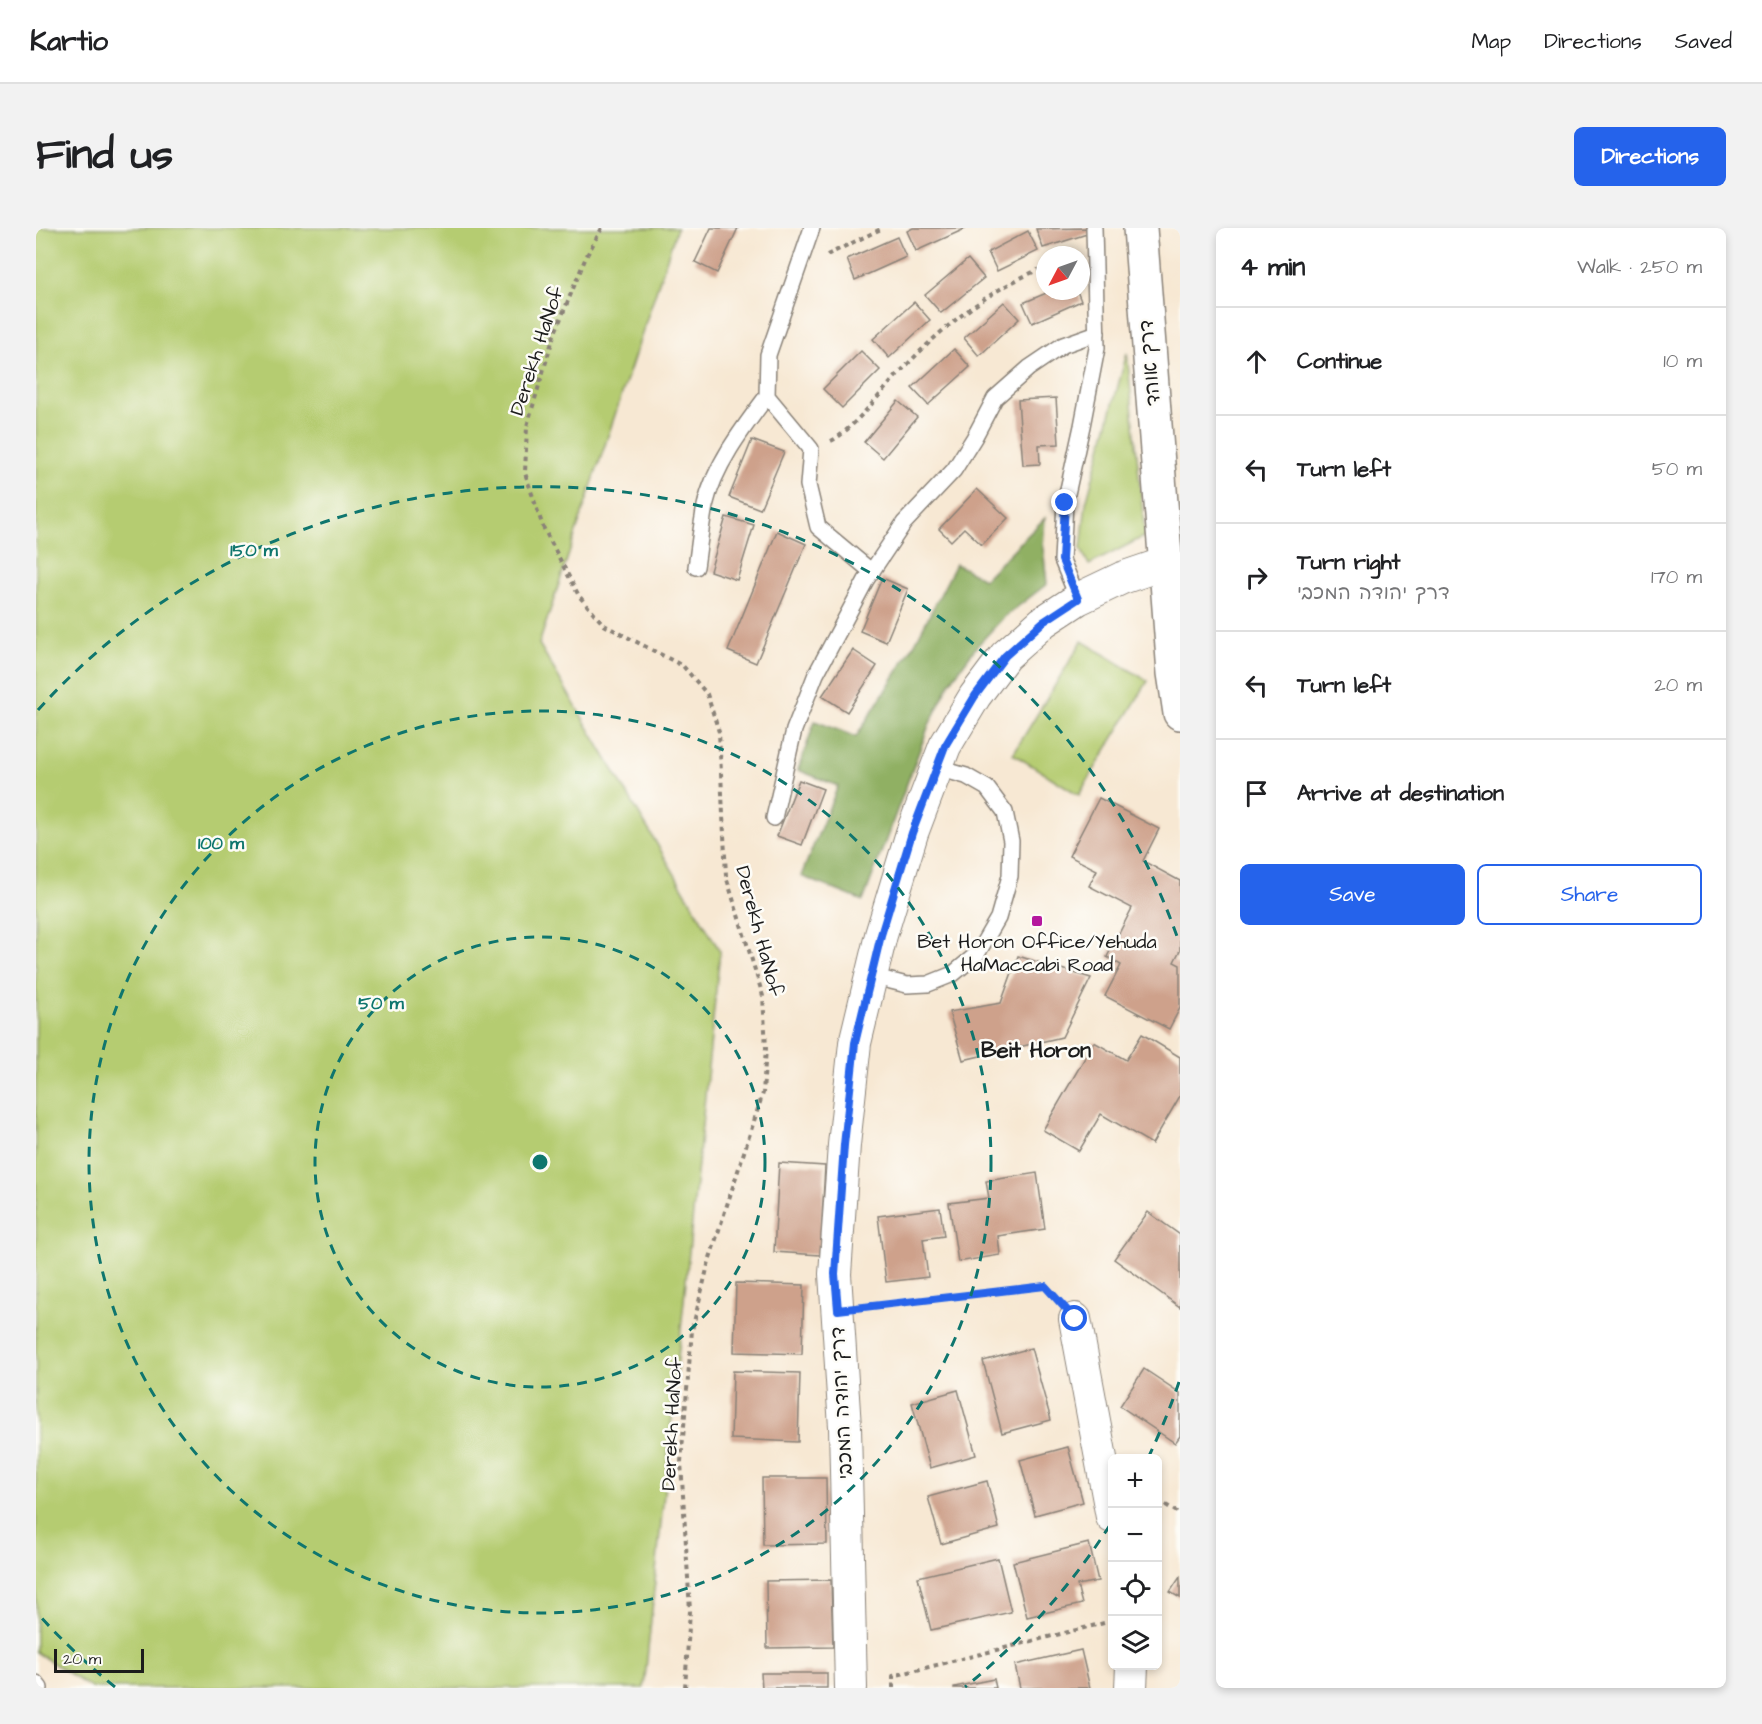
<!DOCTYPE html>
<html lang="en">
<head>
<meta charset="utf-8">
<style>
	:root { --surface:#fff; --page:#f2f2f2; --text:#202124; --muted:#757577; --line:#e0e0e0; --accent:#2563eb }
	body { margin:0; font-family:"Architects Daughter","Playpen Sans Hebrew",sans-serif; background:var(--page); color:var(--text) }
	.controls { position:absolute; right:18px; bottom:18px; display:grid; overflow:hidden; border-radius:9px; box-shadow:0 3px 9px #0003 }
	.controls button { width:54px; height:54px; display:grid; place-items:center; padding:0; border:0; border-bottom:2px solid var(--line); background:var(--surface); color:var(--text); font:30px sans-serif }
	.compass { position:absolute; left:1000px; top:18px; width:54px; height:54px; border-radius:50%; background:var(--surface); box-shadow:0 3px 9px #0003; rotate:229deg }
	.scale { position:absolute; left:18px; bottom:15px; width:90px; box-sizing:border-box; padding-left:6px; border:3px solid #1c1c1c; border-top:0; font-size:16px; line-height:21px; white-space:nowrap; color:#1c1c1c; -webkit-text-stroke:4px #fdfcf7; paint-order:stroke }
	.stop { position:absolute; width:18px; height:18px; margin:-14px; border:4px solid #2563eb; border-radius:50%; background:#fff }
	.stop.end { background:#2563eb; border-color:#fff; box-shadow:0 2px 6px #0008 }
	.list { margin:0; padding:0; list-style:none }
	h2 { display:flex; justify-content:space-between; align-items:center; height:78px; margin:0; padding:0 24px; font-size:26px }
	h2 small { font-size:20px; font-weight:400; color:var(--muted) }
	.list li { display:grid; grid-template-columns:39px 1fr auto; gap:18px; align-items:center; box-sizing:border-box; height:108px; padding:0 24px; border-top:2px solid var(--line) }
	.list b { display:block; font-size:22px; white-space:nowrap }
	.list p { margin:0; font-size:20px; white-space:nowrap; color:var(--muted) }
	.list em { font-size:20px; font-style:normal; color:var(--muted) }
	.actions { display:flex; gap:12px; padding:18px 24px }
	.actions a { flex:1; padding:14px 0; border:2px solid var(--accent); border-radius:9px; text-align:center; font-size:21px; color:var(--accent) }
	.actions .main { background:var(--accent); color:#fff }
	.icon { flex:none; width:33px; height:33px; fill:none; stroke:currentColor; stroke-width:2; stroke-linecap:round; stroke-linejoin:round }
	.map { position:relative; flex:none; width:1144px; height:1460px; overflow:hidden; border-radius:9px }
	header { display:flex; align-items:center; gap:36px; box-sizing:border-box; height:84px; padding:0 30px; background:var(--surface); border-bottom:2px solid var(--line) }
	header strong { font-size:28px }
	nav { display:flex; gap:33px; margin-inline-start:auto; font-size:21px }
	.intro { display:flex; align-items:center; justify-content:space-between; box-sizing:border-box; height:144px; padding:0 36px }
	h1 { margin:0; font-size:42px }
	.button { padding:15px 27px; border-radius:9px; background:var(--accent); color:#fff; font-size:21px; font-weight:700 }
	main { display:flex; gap:36px; padding:0 36px }
	aside { flex:1; background:var(--surface); border-radius:9px; box-shadow:0 3px 9px #0003 }
	.map>svg:first-child { display:block }
	.green { fill:#b5cc71; stroke:#687446; stroke-width:1.5 }
	.forest { fill:#90b063; stroke:#566640; stroke-width:1.5 }
	.building { fill:#cea18b }
	.lines { fill:none; stroke-linecap:round; stroke-linejoin:round }
	.lane-casing { stroke:#8a8278; stroke-width:18 }
	.street-casing { stroke:#8a8278; stroke-width:34 }
	.secondary-casing { stroke:#8a8278; stroke-width:36 }
	.path { stroke:#8a8278; stroke-width:4; stroke-dasharray:4.5 4.5; stroke-linecap:butt }
	.lane { stroke:#fff; stroke-width:15 }
	.street { stroke:#fff; stroke-width:32 }
	.secondary { stroke:#fff; stroke-width:33 }
	.route { stroke:#2563eb; stroke-width:8 }
	.ring { fill:none; stroke:#0f766e; stroke-width:3; stroke-dasharray:10 8 }
	.poi-dot { fill:#b5179e; stroke:#fdfcf7; stroke-width:2 }
	.labels { text-anchor:middle; dominant-baseline:central; stroke-width:5; stroke-linejoin:round; paint-order:stroke }
	.street-label { font-size:20px; fill:#1c1c1c; stroke:#fdfcf7 }
	.poi-label { font-size:20px; fill:#1c1c1c; stroke:#fdfcf7 }
	.quarter-label { font-size:22px; font-weight:bold; fill:#1c1c1c; stroke:#fdfcf7 }
	.centre { fill:#0f766e; stroke:#fdfcf7; stroke-width:3 }
	.ring-label { font-size:18px; text-anchor:middle; font-weight:bold; fill:#0f766e; stroke:#fdfcf7; stroke-width:5; stroke-linejoin:round; paint-order:stroke }
</style>
</head>
<body>
<header>
<strong>Kartio</strong>
<nav><a>Map</a><a>Directions</a><a>Saved</a></nav>
</header>
<div class="intro"><h1>Find us</h1><a class="button">Directions</a></div>
<main>
<div class="map">
<svg width="1144" height="1460" viewBox="0 0 1144 1460">
	<rect width="100%" height="100%" fill="#fdfcf7"/>
	<filter id="ink" filterUnits="userSpaceOnUse"><feTurbulence type="fractalNoise" baseFrequency=".0167" numOctaves="2"/><feDisplacementMap in="SourceGraphic" scale="12" xChannelSelector="R" yChannelSelector="G"/><feConvolveMatrix kernelMatrix="1 2 1 2 8 2 1 2 1" color-interpolation-filters="sRGB"/></filter>
	<filter id="wash" filterUnits="userSpaceOnUse"><feTurbulence type="fractalNoise" baseFrequency=".008" numOctaves="4" result="noise"/><feDisplacementMap in="SourceGraphic" scale="24" xChannelSelector="R" yChannelSelector="G"/><feGaussianBlur stdDeviation="1.35" result="paint"/><feColorMatrix in="noise" values="0 0 0 0 0 0 0 0 0 0 0 0 0 0 0 0 0 1.4 0 .05"/><feComposite in="paint" operator="in"/></filter>
	<g filter="url(#wash)">
		<rect width="100%" height="100%" fill="#f7e8d3"/>
		<g class="green">
			<path d="M 0,0 L 641,0 L 503,416 L 684,723 L 608,1460 L 55,1460 L 0,1424 Z"/>
			<path d="M 1091,125 L 1109,308 L 1053,337 L 1045,321 L 1050,275 Z"/>
			<path d="M 1046,413 L 1112,453 L 1043,567 L 977,526 Z"/>
		</g>
		<path class="forest" d="M 1009,290 L 1007,319 L 1011,356 L 967,390 L 940,419 L 915,453 L 893,497 L 827,673 L 765,648 L 802,558 L 762,542 L 779,493 L 820,509 L 878,417 L 920,336 L 948,351 Z"/>
		<g id="blocks">
			<g class="building">
				<path d="M 675,0 L 702,0 L 681,45 L 659,34 Z"/>
				<path d="M 877,0 L 931,0 L 880,23 L 871,3 Z"/>
				<path d="M 1052,0 L 1054,5 L 1007,20 L 1000,1 Z"/>
				<path d="M 992,3 L 1002,23 L 961,43 L 952,24 Z"/>
				<path d="M 861,9 L 870,29 L 819,52 L 811,31 Z"/>
				<path d="M 932,31 L 948,50 L 905,85 L 889,67 Z"/>
				<path d="M 1015,63 L 1041,63 L 1045,73 L 996,95 L 987,75 Z"/>
				<path d="M 878,74 L 894,92 L 853,130 L 837,111 Z"/>
				<path d="M 968,74 L 983,91 L 943,128 L 928,110 Z"/>
				<path d="M 918,121 L 934,139 L 892,177 L 876,160 Z"/>
				<path d="M 825,123 L 844,142 L 806,180 L 787,161 Z"/>
				<path d="M 1020,170 L 1023,216 L 1003,217 L 1004,236 L 987,237 L 982,172 Z"/>
				<path d="M 862,173 L 881,189 L 847,230 L 828,214 Z"/>
				<path d="M 716,212 L 748,224 L 724,281 L 693,269 Z"/>
				<path d="M 941,261 L 972,290 L 946,317 L 928,300 L 915,313 L 903,301 Z"/>
				<path d="M 690,289 L 718,297 L 701,352 L 674,343 Z"/>
				<path d="M 741,303 L 770,316 L 720,435 L 692,423 Z"/>
				<path d="M 846,350 L 872,361 L 850,414 L 824,403 Z"/>
				<path d="M 817,422 L 841,438 L 811,484 L 786,468 Z"/>
				<path d="M 763,552 L 787,561 L 766,617 L 741,608 Z"/>
				<path d="M 1063,570 L 1123,601 L 1107,633 L 1144,653 L 1144,722 L 1138,734 L 1144,737 L 1144,780 L 1133,801 L 1069,768 L 1085,737 L 1071,729 L 1096,680 L 1053,658 L 1061,642 L 1033,628 Z"/>
				<path d="M 982,728 L 1055,750 L 1026,809 L 927,832 L 913,784 L 965,775 Z"/>
				<path d="M 1106,806 L 1144,829 L 1144,868 L 1116,916 L 1065,886 L 1043,923 L 1007,902 L 1058,814 L 1090,832 Z"/>
				<path d="M 743,935 L 789,938 L 784,1027 L 738,1024 Z"/>
				<path d="M 1001,945 L 1009,1001 L 962,1008 L 964,1027 L 922,1034 L 913,975 L 953,970 L 950,953 Z"/>
				<path d="M 904,980 L 908,1008 L 887,1011 L 892,1049 L 850,1054 L 842,988 Z"/>
				<path d="M 1112,984 L 1144,1007 L 1144,1079 L 1078,1031 Z"/>
				<path d="M 700,1055 L 768,1057 L 766,1126 L 698,1124 Z"/>
				<path d="M 995,1120 L 1015,1192 L 966,1205 L 947,1133 Z"/>
				<path d="M 1108,1141 L 1144,1165 L 1144,1208 L 1139,1215 L 1084,1178 Z"/>
				<path d="M 697,1143 L 764,1145 L 762,1214 L 695,1211 Z"/>
				<path d="M 922,1162 L 940,1227 L 894,1240 L 876,1175 Z"/>
				<path d="M 1032,1219 L 1047,1274 L 999,1287 L 984,1232 Z"/>
				<path d="M 726,1250 L 790,1250 L 791,1316 L 727,1317 Z"/>
				<path d="M 951,1253 L 963,1300 L 905,1316 L 892,1269 Z"/>
				<path d="M 1053,1315 L 1062,1353 L 1041,1357 L 1046,1376 L 991,1389 L 977,1334 Z"/>
				<path d="M 962,1330 L 975,1384 L 895,1402 L 882,1349 Z"/>
				<path d="M 1144,1349 L 1144,1370 L 1134,1364 Z"/>
				<path d="M 795,1352 L 797,1419 L 731,1420 L 730,1353 Z"/>
				<path d="M 1045,1422 L 1054,1460 L 984,1460 L 979,1437 Z"/>
				<path d="M 725,1445 L 791,1445 L 791,1460 L 726,1460 Z"/>
				<path d="M 958,1451 L 960,1460 L 918,1460 L 918,1459 Z"/>
			</g>
		</g>
	</g>
	<g filter="url(#ink)">
		<use href="#blocks" fill-opacity="0" stroke="#8a8278" stroke-width="1.5"/>
		<g class="lines">
			<g class="lane-casing">
				<g id="lane">
					<path d="M 776,0 L 732,127 L 731,168 L 775,221 L 772,257 L 782,299 L 836,344"/>
					<path d="M 660,339 C 663,319 665,298 669,278 C 678,238 707,200 731,168"/>
					<path d="M 1042,371 L 1026,332 L 1029,275 L 1046,198 L 1061,120 L 1058,0"/>
					<path d="M 738,590 L 758,502 L 780,446 L 830,352 L 868,295 L 918,242 L 938,210 L 959,170 L 993,140 L 1027,117 L 1061,105"/>
					<path d="M 835,748 L 871,757 L 892,756 L 917,746 L 941,726 L 962,690 L 974,648 L 975,613 L 969,584 L 951,560 L 930,548 L 902,540"/>
					<path d="M 0,1455 L 4,1460"/>
				</g>
			</g>
			<g class="street-casing">
				<g id="street">
					<path d="M 1039,1091 L 1076,1289"/>
					<path d="M 815,1460 L 809,1199 L 799,1046 L 808,917 L 819,815 L 845,707 L 876,605 L 909,518 L 939,468 L 969,428 L 1007,394 L 1042,371 L 1086,350 L 1130,335"/>
					<path d="M 1095,1460 L 1096,1438"/>
				</g>
			</g>
			<g class="secondary-casing">
				<path id="secondary" d="M 1104,0 L 1138,445 L 1144,485"/>
			</g>
			<g class="path">
				<path d="M 566,0 L 550,29 L 518,107 L 491,198 L 489,245 L 507,299 L 543,368 L 568,397 L 647,438 L 671,466 L 683,504 L 690,648 L 727,768 L 730,820 L 727,865 L 673,1033 L 656,1102 L 645,1234 L 654,1383 L 649,1460"/>
				<path d="M 791,27 L 847,0"/>
				<path d="M 795,213 C 815,204 849,159 867,141 C 907,98 954,61 1009,39"/>
				<path d="M 831,1079 L 1009,1058 L 1019,1068"/>
				<path d="M 1122,1272 L 1144,1286"/>
				<path d="M 857,1460 L 857,1448 L 1076,1393"/>
			</g>
			<use href="#lane" class="lane"/>
			<use href="#street" class="street"/>
			<use href="#secondary" class="secondary"/>
		</g>
	</g>
	<g class="lines" filter="url(#ink)">
		<path class="route" d="M 1029,275 L 1026,332 L 1042,371 L 1007,394 L 969,428 L 939,468 L 909,518 L 876,605 L 845,707 L 819,815 L 808,917 L 799,1046 L 802,1082 L 1009,1058 L 1039,1091"/>
	</g>
	<g class="ring">
		<circle cx="504" cy="934" r="225"/>
		<circle cx="504" cy="934" r="451"/>
		<path d="M1143 1154A676 676 0 0 1 1112 1230M1074 1297A676 676 0 0 1 929 1459M79 1459A676 676 0 0 1 2 1386M2 482A676 676 0 0 1 1143 714"/>
	</g>
	<rect class="poi-dot" x="995" y="687" width="12" height="12" rx="3"/>
	<g class="labels">
		<g class="street-label">
			<text transform="translate(501 123) rotate(-72)">Derekh HaNof</text>
			<text transform="translate(1114 135) rotate(-95)">דרך אוהד</text>
			<text transform="translate(723 703) rotate(75)">Derekh HaNof</text>
			<text transform="translate(806 1175) rotate(-93)">דרך יהודה המכבי</text>
			<text transform="translate(636 1196) rotate(-87)">Derekh HaNof</text>
		</g>
		<g class="poi-label">
			<text x="1001" y="714">Bet Horon Office/Yehuda<tspan x="1001" dy="23">HaMaccabi Road</tspan></text>
		</g>
		<g class="quarter-label">
			<text x="1000" y="822">Beit Horon</text>
		</g>
	</g>
	<circle cx="504" cy="934" r="9" class="centre"/>
	<g class="ring-label">
		<text x="218" y="328">150 m</text>
		<text x="185" y="621">100 m</text>
		<text x="345" y="781">50 m</text>
	</g>
</svg>
<div class="controls">
<button>+</button>
<button>−</button>
<button><svg class="icon" aria-label="locate" viewBox="0 0 24 24"><circle cx="12" cy="12" r="6"/><path d="M12 2v4M12 18v4M2 12h4M18 12h4"/></svg></button>
<button><svg class="icon" aria-label="layers" viewBox="0 0 24 24"><path d="M12 4l9 5-9 5-9-5zM3 14l9 5 9-5"/></svg></button>
</div>
<svg class="compass" viewBox="-18 -18 36 36"><path d="M0-13l5 13h-10z" fill="#e53935"/><path d="M0 13l5-13h-10z" fill="#757577"/></svg>
<div class="scale">20 m</div>
<div class="stop" style="left:1039px;top:1091px"></div>
<div class="stop end" style="left:1029px;top:275px"></div>
</div>
<aside>
<h2>4 min<small>Walk · 250 m</small></h2>
<ul class="list">
<li><svg class="icon" aria-label="ahead" viewBox="0 0 24 24"><path d="M12 20V5M6 11l6-6 6 6"/></svg><div><b>Continue</b></div><em>10 m</em></li>
<li><svg class="icon" aria-label="left" viewBox="0 0 24 24"><path d="M17 20v-9H6M10 6l-5 5 5 5"/></svg><div><b>Turn left</b></div><em>50 m</em></li>
<li><svg class="icon" aria-label="right" viewBox="0 0 24 24"><path d="M7 20v-9h11M14 6l5 5-5 5"/></svg><div><b>Turn right</b><p>דרך יהודה המכבי</p></div><em>170 m</em></li>
<li><svg class="icon" aria-label="left" viewBox="0 0 24 24"><path d="M17 20v-9H6M10 6l-5 5 5 5"/></svg><div><b>Turn left</b></div><em>20 m</em></li>
<li><svg class="icon" aria-label="arrive" viewBox="0 0 24 24"><path d="M6 21V4h12l-3 4 3 4H6"/></svg><div><b>Arrive at destination</b></div></li>
</ul>
<div class="actions"><a class="main">Save</a><a>Share</a></div>
</aside>
</main>
</body>
</html>
